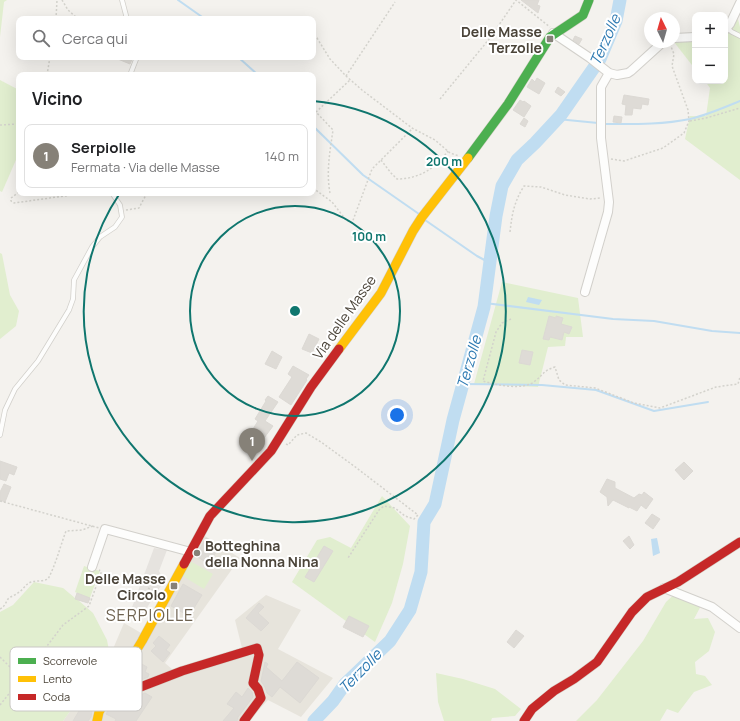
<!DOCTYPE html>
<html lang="it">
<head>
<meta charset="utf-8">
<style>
	:root { --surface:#fff; --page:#f6f6f6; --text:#202124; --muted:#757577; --line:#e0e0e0; --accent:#868178 }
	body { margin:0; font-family:Manrope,sans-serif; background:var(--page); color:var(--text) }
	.controls { position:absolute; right:12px; top:12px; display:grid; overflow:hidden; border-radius:8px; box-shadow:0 4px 16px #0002 }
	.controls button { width:36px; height:36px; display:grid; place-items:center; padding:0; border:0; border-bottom:1px solid var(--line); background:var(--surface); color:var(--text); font:20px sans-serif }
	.compass { position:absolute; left:644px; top:12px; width:36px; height:36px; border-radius:50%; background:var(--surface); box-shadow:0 4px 16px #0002; rotate:355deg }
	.you { position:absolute; left:397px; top:415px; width:14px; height:14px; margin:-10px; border:3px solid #fff; border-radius:50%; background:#1a73e8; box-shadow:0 0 0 6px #1a73e833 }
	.badge { display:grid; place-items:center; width:26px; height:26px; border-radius:50%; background:var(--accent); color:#fff; font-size:13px; font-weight:700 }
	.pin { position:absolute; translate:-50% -33px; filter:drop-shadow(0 1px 2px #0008) }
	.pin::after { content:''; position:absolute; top:21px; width:14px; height:12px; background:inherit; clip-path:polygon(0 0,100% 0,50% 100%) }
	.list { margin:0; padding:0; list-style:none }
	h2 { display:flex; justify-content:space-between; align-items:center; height:52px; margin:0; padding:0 16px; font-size:17px }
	h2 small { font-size:13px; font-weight:400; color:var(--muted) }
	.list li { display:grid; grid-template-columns:26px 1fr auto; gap:12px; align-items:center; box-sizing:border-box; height:64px; margin:0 8px 8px; padding:0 8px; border:1px solid var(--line); border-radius:8px }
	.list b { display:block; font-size:15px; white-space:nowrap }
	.list p { margin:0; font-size:13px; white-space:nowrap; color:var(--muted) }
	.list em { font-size:13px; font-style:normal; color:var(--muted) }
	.icon { flex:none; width:22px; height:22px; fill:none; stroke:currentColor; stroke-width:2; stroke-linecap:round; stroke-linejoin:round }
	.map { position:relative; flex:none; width:740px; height:721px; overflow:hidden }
	.search { position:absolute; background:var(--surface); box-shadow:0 4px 16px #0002; left:16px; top:16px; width:300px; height:44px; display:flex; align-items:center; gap:10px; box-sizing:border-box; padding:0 14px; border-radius:8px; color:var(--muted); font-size:15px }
	.panel { position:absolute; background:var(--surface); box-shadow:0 4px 16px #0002; left:16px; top:72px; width:300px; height:124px; border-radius:8px }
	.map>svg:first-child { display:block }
	.residential { fill:#e7e4dc }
	.green { fill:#e1eecf }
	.parking { fill:#e6e3df }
	.water { fill:#c0ddf1 }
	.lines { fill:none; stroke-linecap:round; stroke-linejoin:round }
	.stream { stroke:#c0ddf1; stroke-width:2 }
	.river { stroke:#c0ddf1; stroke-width:13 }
	.building { fill:#dedbd6; stroke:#dcd9d4 }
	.lane-casing { stroke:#d2d0cb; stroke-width:5.5 }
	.street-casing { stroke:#d2d0cb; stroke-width:10 }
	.fast-casing { stroke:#d3cfc5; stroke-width:10 }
	.slow-casing { stroke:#d3cfc5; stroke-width:10 }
	.jam-casing { stroke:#d3cfc5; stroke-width:10 }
	.path { stroke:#d3d2cc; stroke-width:1.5; stroke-dasharray:2 2; stroke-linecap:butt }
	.lane { stroke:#fdfdfc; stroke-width:4 }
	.street { stroke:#fdfdfc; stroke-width:8 }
	.fast { stroke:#4caf50; stroke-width:9 }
	.slow { stroke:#ffc107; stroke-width:9 }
	.jam { stroke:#c62828; stroke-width:9 }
	.ring { fill:none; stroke:#0f766e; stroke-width:2 }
	.poi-dot { fill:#868178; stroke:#fff; stroke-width:1.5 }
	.labels { text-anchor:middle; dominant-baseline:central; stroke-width:4; stroke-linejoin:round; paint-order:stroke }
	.poi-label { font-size:14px; font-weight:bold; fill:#4b4439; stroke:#fff; text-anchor:end }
	.street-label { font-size:14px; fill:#4b4439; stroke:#fff }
	.water-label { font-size:15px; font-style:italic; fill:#2e7ab2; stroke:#fff }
	.quarter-label { font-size:16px; letter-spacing:1px; fill:#6e6250; stroke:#fff }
	.key { fill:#fff; stroke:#c9c7c4; stroke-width:1 }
	.key-label { font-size:11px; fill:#4b4439 }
	.centre { fill:#0f766e; stroke:#fff; stroke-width:2 }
	.ring-label { font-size:12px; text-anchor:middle; font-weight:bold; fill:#0f766e; stroke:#fff; stroke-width:4; stroke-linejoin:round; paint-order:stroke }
</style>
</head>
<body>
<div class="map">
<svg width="740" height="721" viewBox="0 0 740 721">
	<rect width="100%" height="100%" fill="#f4f2ee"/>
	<path class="residential" d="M 197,531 L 240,558 L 165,663 L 173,670 L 243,652 L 235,620 L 266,595 L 301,610 L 278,649 L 333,678 L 301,717 L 268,700 L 248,721 L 63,721 L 110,656 L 124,623 L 141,633 Z"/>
	<g class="green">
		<path d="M 0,0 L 7,0 L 4,2 L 0,37 Z"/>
		<path d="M 738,19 L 740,27 L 740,180 L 685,139 L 690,116 L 706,116 L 710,88 L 705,81 L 725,81 L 725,36 Z"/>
		<path d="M 695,41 L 695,69 L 674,42 Z"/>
		<path d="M 0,80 L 19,90 L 19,153 L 2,192 L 0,191 Z"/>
		<path d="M 0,253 L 2,254 L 10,295 L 19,311 L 16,326 L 0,339 Z"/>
		<path d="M 502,282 L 578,298 L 583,337 L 566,337 L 565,346 L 548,347 L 538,387 L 474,384 Z"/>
		<path d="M 382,496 L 410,526 L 403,564 L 392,603 L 375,642 L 292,582 L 317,540 L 330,537 L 351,548 Z"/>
		<path d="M 190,561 L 213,574 L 204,589 L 181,575 Z"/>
		<path d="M 84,566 L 100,571 L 88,603 L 78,600 L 93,613 L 107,640 L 110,656 L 63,721 L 0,721 L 0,612 L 13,605 L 34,582 L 63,588 L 75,598 L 77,593 L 75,592 Z"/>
		<path d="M 680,589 L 704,600 L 694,619 L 708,618 L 715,632 L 709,651 L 695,662 L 696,674 L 705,676 L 712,685 L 694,692 L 678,713 L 667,709 L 660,721 L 576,721 L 597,700 L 643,641 L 666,602 Z"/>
		<path d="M 436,673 L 463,679 L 495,689 L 521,709 L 515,716 L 492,718 L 491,721 L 444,721 L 438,702 Z"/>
	</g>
	<path class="parking" d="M 154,548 L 167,550 L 159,571 L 164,581 L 139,620 L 131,610 Z"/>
	<g class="water">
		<path d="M 528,297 L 542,300 L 539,305 L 526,302 Z"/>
		<path d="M 657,538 L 660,553 L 653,556 L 651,539 Z"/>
	</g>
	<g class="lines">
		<g class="stream">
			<path d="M 178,0 L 205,19"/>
			<path d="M 238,57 L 258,75"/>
			<path d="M 557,119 L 598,123"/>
			<path d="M 602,124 C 631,124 661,125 690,119 C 707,115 723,108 740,101"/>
			<path d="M 313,126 L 363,175 L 419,214"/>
			<path d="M 425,220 L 477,256 L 490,263"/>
			<path d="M 485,303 L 613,319 L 654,321 L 712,331 L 740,333"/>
			<path d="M 463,384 L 542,385 L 596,390 L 654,411 L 708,402"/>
		</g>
		<path class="river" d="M 314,721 L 333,701 L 345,684 L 390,641 L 410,610 L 421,572 L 424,522 L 435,504 L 453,420 L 484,307 L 496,216 L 502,186 L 517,160 L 535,143 L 561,115 L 600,59 L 616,21 L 620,0"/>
	</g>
	<g class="building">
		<path d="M 521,0 L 539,0 L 537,5 L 540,6 L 538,13 Z"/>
		<path d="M 575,36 L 582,39 L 579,44 L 573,40 Z"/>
		<path d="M 113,57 L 133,57 L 130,64 Z"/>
		<path d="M 537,78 L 545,83 L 539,94 L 527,87 L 532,79 L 535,82 Z"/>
		<path d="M 558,87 L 565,92 L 561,96 L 555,92 Z"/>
		<path d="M 624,95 L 649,99 L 648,105 L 642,104 L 641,109 L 633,108 L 632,115 L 625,115 L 626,105 L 622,104 Z"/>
		<path d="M 520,100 L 523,102 L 524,101 L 531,106 L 524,117 L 513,110 Z"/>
		<path d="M 614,116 L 622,117 L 621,123 L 613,122 Z"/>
		<path d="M 524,118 L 528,121 L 525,127 L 520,124 Z"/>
		<path d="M 356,230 L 362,233 L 359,240 L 352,237 Z"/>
		<path d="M 549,316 L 556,318 L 556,316 L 563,318 L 561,324 L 572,327 L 569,334 L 564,332 L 562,340 L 550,337 L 549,340 L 543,339 Z"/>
		<path d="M 309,334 L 319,339 L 312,353 L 302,349 Z"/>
		<path d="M 522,350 L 533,352 L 530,365 L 519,363 Z"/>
		<path d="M 272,351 L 282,357 L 276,369 L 265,364 Z"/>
		<path d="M 293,366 L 309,375 L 306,379 L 307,380 L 291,405 L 279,397 L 292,377 L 288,374 Z"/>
		<path d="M 268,396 L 278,402 L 265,421 L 273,426 L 255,450 L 248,444 L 258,432 L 253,429 L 258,421 L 255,419 L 266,401 L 265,400 Z"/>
		<path d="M 0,461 L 17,467 L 14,475 L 9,473 L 6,481 L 0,479 Z"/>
		<path d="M 684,462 L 693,471 L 684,480 L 675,470 Z"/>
		<path d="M 607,479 L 615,482 L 615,488 L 634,498 L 639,494 L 642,495 L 644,492 L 653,499 L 646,509 L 641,505 L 637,511 L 629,507 L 629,508 L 613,500 L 608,506 L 607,497 L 600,492 Z"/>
		<path d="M 4,484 L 11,487 L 5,502 L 0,500 L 0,492 Z"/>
		<path d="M 652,514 L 660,519 L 653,529 L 645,523 Z"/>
		<path d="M 629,536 L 634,545 L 630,549 L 623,541 Z"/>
		<path d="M 206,538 L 220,545 L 209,564 L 196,556 Z"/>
		<path d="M 324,546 L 333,551 L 314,582 L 305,577 Z"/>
		<path d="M 183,584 L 202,595 L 189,616 L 171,606 Z"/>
		<path d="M 77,593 L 90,598 L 88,603 L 75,599 Z"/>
		<path d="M 259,603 L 264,607 L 258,613 L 269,623 L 261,631 L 246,618 Z"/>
		<path d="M 349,616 L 369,626 L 363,637 L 343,627 Z"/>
		<path d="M 516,630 L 524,636 L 514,648 L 507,642 Z"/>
		<path d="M 159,636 L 170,645 L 166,650 L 170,653 L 163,662 L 151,651 L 156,646 L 153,643 Z"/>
		<path d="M 265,662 L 268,664 L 266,667 L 282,681 L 297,662 L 319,678 L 300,703 L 280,687 L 272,697 L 267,693 L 265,687 L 261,681 Z"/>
		<path d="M 140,663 L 147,667 L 145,672 L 149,674 L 148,677 L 138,681 L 132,678 Z"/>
		<path d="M 248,688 L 252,692 L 253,697 L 238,717 L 237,721 L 223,721 L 234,708 L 227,704 L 236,692 L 242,697 Z"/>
		<path d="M 145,693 L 152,697 L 136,721 L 115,721 L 116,719 L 106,714 L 113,702 L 124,707 L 125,705 L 128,707 L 135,697 Z"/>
		<path d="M 82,706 L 92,711 L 91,717 L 88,721 L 73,721 Z"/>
	</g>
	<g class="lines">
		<g class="lane-casing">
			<g id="lane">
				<path d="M 122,0 L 127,19"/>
				<path d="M 727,28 L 732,32 L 740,36"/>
				<path d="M 130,75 L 137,57"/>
				<path d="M 0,435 L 5,410 L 15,389 L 38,361 L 69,310 L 73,299 L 74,280 L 92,247 L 100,237 L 115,227 L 122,217 L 120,205 L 112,193"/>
			</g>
		</g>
		<g class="street-casing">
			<g id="street">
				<path d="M 725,30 L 730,24 L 740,3"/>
				<path d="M 553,33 L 590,58 L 609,73 L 617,75 L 628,73 L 631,71 L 663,42"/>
				<path d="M 674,38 L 695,37"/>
				<path d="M 585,292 L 608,212 L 609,202 L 601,138 L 601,87 L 609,73"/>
				<path d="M 92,567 L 105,529 L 191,552"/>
				<path d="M 664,588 L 712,607 L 740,628"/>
			</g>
		</g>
		<g class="fast-casing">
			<path id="fast" d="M 468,158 L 508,104 L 550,37 L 583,15 L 589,0"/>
		</g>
		<g class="slow-casing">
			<g id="slow">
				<path d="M 339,349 L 381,293 L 413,231 L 422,217 L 468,158"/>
				<path d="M 97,721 L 99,712 L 142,641 L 184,564"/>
			</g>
		</g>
		<g class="jam-casing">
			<g id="jam">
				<path d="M 184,564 L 210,516 L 271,451 L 311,387 L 339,349"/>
				<path d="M 112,692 L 116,694 L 125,693 L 182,671 L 257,648 L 259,655 L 253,683 L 258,689 L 261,698 L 244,721"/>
				<path d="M 524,721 L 532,709 L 554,691 L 574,679 L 597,662 L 632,612 L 647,597 L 678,582 L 740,542"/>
			</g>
		</g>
		<g class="path">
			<path d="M 62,0 L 68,10 L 78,19"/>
			<path d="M 56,19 L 57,0"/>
			<path d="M 313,37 L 317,38 L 330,59 L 346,76 L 362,90 L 412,128 L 435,140 L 450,153 L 459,156"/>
			<path d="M 47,75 L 50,57"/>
			<path d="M 346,76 L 395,2"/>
			<path d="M 440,99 L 490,38 L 516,0 L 550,27"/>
			<path d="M 690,121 L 706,118 L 740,108"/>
			<path d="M 0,125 L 19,124"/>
			<path d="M 611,159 L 624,161 L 663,148 L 684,133 L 689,121 L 688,110 L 672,66 L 674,54 L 670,44"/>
			<path d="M 381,160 L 391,173 L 397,179 C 419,179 436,168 448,151"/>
			<path d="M 313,188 L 332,202 L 346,220 L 352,223 L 372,169 L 412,129"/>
			<path d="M 19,192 L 11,198 L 11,201 L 14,203 L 86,193"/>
			<path d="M 330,193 C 326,172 330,151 333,130 L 316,112 L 350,80"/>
			<path d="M 126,210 L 139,208 L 147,193"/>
			<path d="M 510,232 C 512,214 514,202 524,186 L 541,187 L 565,195 L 590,199 L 601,198"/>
			<path d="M 511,319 L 502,323 L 496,332 L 483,381 C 496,385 524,391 535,381 C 543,375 544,370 555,367 L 559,380 L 565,385 L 595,388 L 634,403 L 660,408 L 716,387 L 738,384 L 740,377"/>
			<path d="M 286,444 L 288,445 L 297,435 L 306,433 L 321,442 L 354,466 L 418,515 L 414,519 L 405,516 L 395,508 L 384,506 L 379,510 L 348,558"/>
			<path d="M 0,501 L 99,528"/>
			<path d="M 148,588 L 159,593"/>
			<path d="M 0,609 C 5,606 5,604 8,599 C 11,596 16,595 19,592 C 23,590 25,585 29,583 C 34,580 41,582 48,579 C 56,564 60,547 66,531 L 82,530 L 93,526"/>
			<path d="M 0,657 L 12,669 L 15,678 L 18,681"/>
			<path d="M 0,705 L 44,650 L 63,625 L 89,606 L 101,573 L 101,571 L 99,570"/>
		</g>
		<use href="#lane" class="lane"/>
		<use href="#street" class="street"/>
		<use href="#fast" class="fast"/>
		<use href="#slow" class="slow"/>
		<use href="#jam" class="jam"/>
	</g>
	<g class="ring">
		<circle cx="295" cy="311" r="105"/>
		<path d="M313 101A211 211 0 1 1 120 193"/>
	</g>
	<g class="poi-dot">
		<rect x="546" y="35" width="8" height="8" rx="2"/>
		<circle cx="197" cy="553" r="4"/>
		<rect x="170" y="582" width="8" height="8" rx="2"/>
	</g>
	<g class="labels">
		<g class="poi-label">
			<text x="542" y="31">Delle Masse<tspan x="542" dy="16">Terzolle</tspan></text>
			<text x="205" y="545" text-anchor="start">Botteghina<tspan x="205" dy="16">della Nonna Nina</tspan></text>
			<text x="166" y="578">Delle Masse<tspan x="166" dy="16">Circolo</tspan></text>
		</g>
		<g class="street-label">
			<text transform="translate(344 317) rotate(-55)">Via delle Masse</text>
		</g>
		<g class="water-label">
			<text transform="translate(605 40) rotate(-66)">Terzolle</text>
			<text transform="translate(469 362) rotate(-74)">Terzolle</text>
			<text transform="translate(360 671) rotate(-46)">Terzolle</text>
		</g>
		<g class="quarter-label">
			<text x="150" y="615">SERPIOLLE</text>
		</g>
	</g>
	<rect x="10" y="647" width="132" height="64" rx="6" class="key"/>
	<rect x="18" y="658" width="18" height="6" fill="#4caf50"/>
	<rect x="18" y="676" width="18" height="6" fill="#ffc107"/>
	<rect x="18" y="694" width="18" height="6" fill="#c62828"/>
	<g class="key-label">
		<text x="43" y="665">Scorrevole</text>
		<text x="43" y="683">Lento</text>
		<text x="43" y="701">Coda</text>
	</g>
	<circle cx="295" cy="311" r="6" class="centre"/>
	<g class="ring-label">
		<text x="444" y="166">200 m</text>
		<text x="369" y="241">100 m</text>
	</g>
</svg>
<div class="controls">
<button>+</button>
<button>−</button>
</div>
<svg class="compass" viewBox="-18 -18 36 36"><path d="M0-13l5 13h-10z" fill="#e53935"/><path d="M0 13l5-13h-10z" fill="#757577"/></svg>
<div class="you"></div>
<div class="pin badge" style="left:252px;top:461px">1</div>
<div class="search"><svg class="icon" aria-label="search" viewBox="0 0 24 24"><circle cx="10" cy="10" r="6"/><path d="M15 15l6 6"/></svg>Cerca qui</div>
<section class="panel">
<h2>Vicino<small></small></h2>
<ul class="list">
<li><span class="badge">1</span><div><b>Serpiolle</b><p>Fermata · Via delle Masse</p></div><em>140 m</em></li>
</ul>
</section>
</div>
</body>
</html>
